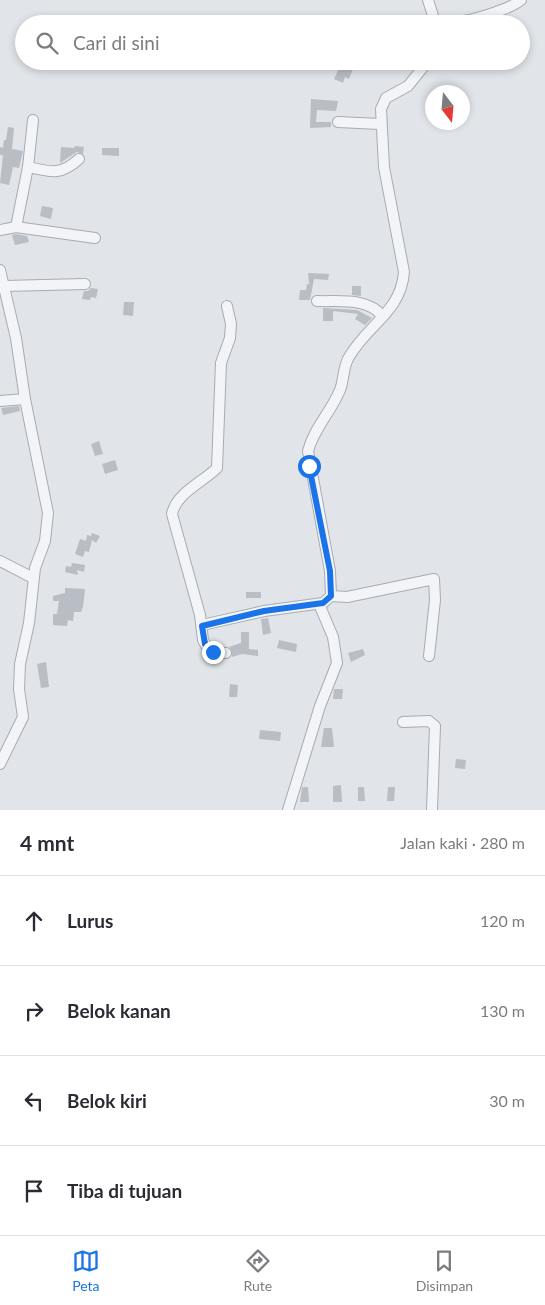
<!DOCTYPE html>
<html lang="id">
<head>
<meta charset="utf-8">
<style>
	:root { --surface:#fff; --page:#f2f2f3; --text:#2b2b33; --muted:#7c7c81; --line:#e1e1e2; --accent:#1a73e8 }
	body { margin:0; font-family:Lato,sans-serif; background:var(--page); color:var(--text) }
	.compass { position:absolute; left:425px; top:85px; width:45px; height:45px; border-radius:50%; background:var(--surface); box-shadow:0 2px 8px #0003; rotate:164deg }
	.stop { position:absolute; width:15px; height:15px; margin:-11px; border:4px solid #1a73e8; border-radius:50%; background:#fff }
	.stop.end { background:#1a73e8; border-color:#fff; box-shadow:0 1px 5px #0008 }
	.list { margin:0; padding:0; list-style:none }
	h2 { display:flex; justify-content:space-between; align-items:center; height:65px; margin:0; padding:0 20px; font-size:21px }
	h2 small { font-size:16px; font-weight:400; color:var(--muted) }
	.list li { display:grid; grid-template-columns:32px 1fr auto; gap:15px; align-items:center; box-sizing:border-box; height:90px; padding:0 20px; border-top:1px solid var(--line) }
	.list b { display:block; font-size:19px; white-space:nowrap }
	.list em { font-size:16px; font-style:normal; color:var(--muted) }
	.icon { flex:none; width:28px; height:28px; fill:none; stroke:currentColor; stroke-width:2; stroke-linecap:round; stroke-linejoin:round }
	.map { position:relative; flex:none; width:545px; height:810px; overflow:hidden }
	.search { position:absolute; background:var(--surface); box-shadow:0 2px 8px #0003; left:15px; right:15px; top:15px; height:55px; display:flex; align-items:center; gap:12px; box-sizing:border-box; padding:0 18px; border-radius:28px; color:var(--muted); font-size:19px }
	.sheet { height:425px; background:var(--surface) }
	nav { display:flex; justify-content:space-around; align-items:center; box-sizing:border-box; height:70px; border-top:1px solid var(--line); background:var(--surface); font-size:14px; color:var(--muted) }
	nav a { display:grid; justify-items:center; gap:2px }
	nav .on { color:var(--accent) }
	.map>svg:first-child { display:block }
	.building { fill:#b9bdc4 }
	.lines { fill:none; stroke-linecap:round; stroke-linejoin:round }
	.minor-casing { stroke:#a7abb2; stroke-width:12 }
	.minor { stroke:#f3f4f7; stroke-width:10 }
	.route { stroke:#1a73e8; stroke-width:6 }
</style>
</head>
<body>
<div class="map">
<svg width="545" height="810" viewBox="0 0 545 810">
	<rect width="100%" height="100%" fill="#e1e4e8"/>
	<g class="building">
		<path d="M 341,64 L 353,69 L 349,79 L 345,77 L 343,83 L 334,79 Z"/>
		<path d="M 311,99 L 338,101 L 336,111 L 317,110 L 316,122 L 331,122 L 331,127 L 310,128 Z"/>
		<path d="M 8,127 L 14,128 L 12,149 L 23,151 L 19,168 L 13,167 L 9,185 L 0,183 L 3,155 L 0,155 L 0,147 L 3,148 L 4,140 L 6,140 Z"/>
		<path d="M 75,146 L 84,147 L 83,154 L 77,152 L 60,163 L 61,147 L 74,148 Z"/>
		<path d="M 102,148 L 119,148 L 119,156 L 102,155 Z"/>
		<path d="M 42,206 L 53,208 L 51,219 L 40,216 Z"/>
		<path d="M 16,234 L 27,236 L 29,242 L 15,245 L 12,235 Z"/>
		<path d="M 308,273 L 329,274 L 328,280 L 314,279 L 310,300 L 299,300 L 300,290 L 306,290 L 307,284 L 309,284 Z"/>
		<path d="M 352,286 L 361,286 L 361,296 L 352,295 Z"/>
		<path d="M 91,288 L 98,289 L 96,298 L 91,297 L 90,300 L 82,299 L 84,291 L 88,291 Z"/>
		<path d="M 124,302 L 134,302 L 133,316 L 123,315 Z"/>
		<path d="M 323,308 L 357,310 L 372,318 L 365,325 L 355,319 L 358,314 L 333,311 L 333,321 L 323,321 Z"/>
		<path d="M 19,406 L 20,411 L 3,415 L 1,408 Z"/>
		<path d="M 99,441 L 103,454 L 95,456 L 91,444 Z"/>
		<path d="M 115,460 L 118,470 L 105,474 L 102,464 Z"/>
		<path d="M 92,533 L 100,536 L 96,543 L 92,540 L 89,552 L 85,551 L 83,557 L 75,554 L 80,539 L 86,541 L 87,535 L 91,536 Z"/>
		<path d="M 72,563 L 85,565 L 84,572 L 77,570 L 78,575 L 65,572 L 66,566 L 71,567 Z"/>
		<path d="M 65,588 L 85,589 L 83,607 L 81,612 L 74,612 L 73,621 L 68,620 L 67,626 L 53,625 L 53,614 L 57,614 L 59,601 L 53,601 L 53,596 L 65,593 Z"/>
		<rect x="246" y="592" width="15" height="6"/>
		<path d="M 268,618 L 271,633 L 263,635 L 261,619 Z"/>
		<path d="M 241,632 L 249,632 L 249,649 L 258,650 L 258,656 L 242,654 L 232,657 L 232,651 L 229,647 L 241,643 Z"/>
		<path d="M 279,640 L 297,644 L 296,652 L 277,648 Z"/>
		<path d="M 363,649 L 365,655 L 351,662 L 348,653 Z"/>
		<path d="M 46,662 L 49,687 L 41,688 L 37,664 Z"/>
		<path d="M 230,684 L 238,685 L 237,697 L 229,697 Z"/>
		<path d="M 334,689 L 343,689 L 342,699 L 333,699 Z"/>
		<path d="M 324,728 L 332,728 L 334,747 L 321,747 Z"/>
		<path d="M 260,730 L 281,732 L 280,741 L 259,739 Z"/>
		<path d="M 456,759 L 466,760 L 465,769 L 455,768 Z"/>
		<path d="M 341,785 L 342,802 L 333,802 L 333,786 Z"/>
		<path d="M 302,787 L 308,787 L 309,802 L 300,802 Z"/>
		<path d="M 358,787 L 364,787 L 365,801 L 358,801 Z"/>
		<path d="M 388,787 L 395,787 L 394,801 L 387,801 Z"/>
	</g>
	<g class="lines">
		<g class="minor-casing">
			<g id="minor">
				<path d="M 428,0 L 434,19 C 448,30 508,11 521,0"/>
				<path d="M 338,122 L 380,124"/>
				<path d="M 28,167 C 51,172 60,176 79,159"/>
				<path d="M 16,227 L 28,167 L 33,120"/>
				<path d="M 0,230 L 16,227 L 95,238"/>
				<path d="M 0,270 L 16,338 L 25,399 L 48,513 L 45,541 L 35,568 L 29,623 L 20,664 L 19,689 L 23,717 L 0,764"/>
				<path d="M 4,286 L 85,284"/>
				<path d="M 317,301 C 338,302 368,297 382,316"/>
				<path d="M 0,401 L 25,399"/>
				<path d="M 0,561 L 33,578"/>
				<path d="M 331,596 L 347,597 L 434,579 L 435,600 L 429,656"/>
				<path d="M 202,625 L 264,611 L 323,603 L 331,596 L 330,571 L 308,451 C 314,428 331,412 340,390 C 344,380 343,366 349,357 C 368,324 401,312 404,272 L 384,167 L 381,109 L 386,98 L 408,86 L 428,61"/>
				<path d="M 226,653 L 209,651 L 203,640 L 200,615 L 172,514 C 176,493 203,482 217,468 L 221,363 L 230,338 L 231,324 L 227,306"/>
				<path d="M 403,722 L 429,721 L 435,726 L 432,810"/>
				<path d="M 288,810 L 320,706 L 337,663 L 333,637 L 319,604"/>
			</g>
		</g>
		<use href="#minor" class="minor"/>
	</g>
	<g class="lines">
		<path class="route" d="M 213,652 L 205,644 L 202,626 L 264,611 L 323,603 L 331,596 L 330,571 L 309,466"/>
	</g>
</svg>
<svg class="compass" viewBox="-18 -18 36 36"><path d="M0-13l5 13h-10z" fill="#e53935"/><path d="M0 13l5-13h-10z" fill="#7c7c81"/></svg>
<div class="stop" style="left:309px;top:466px"></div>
<div class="stop end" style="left:213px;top:652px"></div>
<div class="search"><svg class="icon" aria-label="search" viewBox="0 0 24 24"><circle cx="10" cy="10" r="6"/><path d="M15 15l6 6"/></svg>Cari di sini</div>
</div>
<section class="sheet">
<h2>4 mnt<small>Jalan kaki · 280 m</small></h2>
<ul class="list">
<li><svg class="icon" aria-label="ahead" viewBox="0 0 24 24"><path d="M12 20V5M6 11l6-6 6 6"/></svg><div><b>Lurus</b></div><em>120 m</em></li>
<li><svg class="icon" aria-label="right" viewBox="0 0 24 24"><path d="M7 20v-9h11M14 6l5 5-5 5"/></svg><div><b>Belok kanan</b></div><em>130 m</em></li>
<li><svg class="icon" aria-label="left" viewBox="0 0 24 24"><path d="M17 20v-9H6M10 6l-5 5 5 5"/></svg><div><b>Belok kiri</b></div><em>30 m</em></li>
<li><svg class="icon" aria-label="arrive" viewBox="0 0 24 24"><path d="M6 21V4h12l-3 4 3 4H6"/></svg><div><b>Tiba di tujuan</b></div></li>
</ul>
</section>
<nav>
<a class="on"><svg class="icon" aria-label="map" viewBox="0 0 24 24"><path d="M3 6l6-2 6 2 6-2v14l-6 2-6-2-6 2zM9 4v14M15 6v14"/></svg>Peta</a>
<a><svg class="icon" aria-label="directions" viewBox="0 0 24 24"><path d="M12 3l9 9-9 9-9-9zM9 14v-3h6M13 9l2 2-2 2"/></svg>Rute</a>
<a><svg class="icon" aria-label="saved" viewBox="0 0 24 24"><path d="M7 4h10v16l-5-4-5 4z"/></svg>Disimpan</a>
</nav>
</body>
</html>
